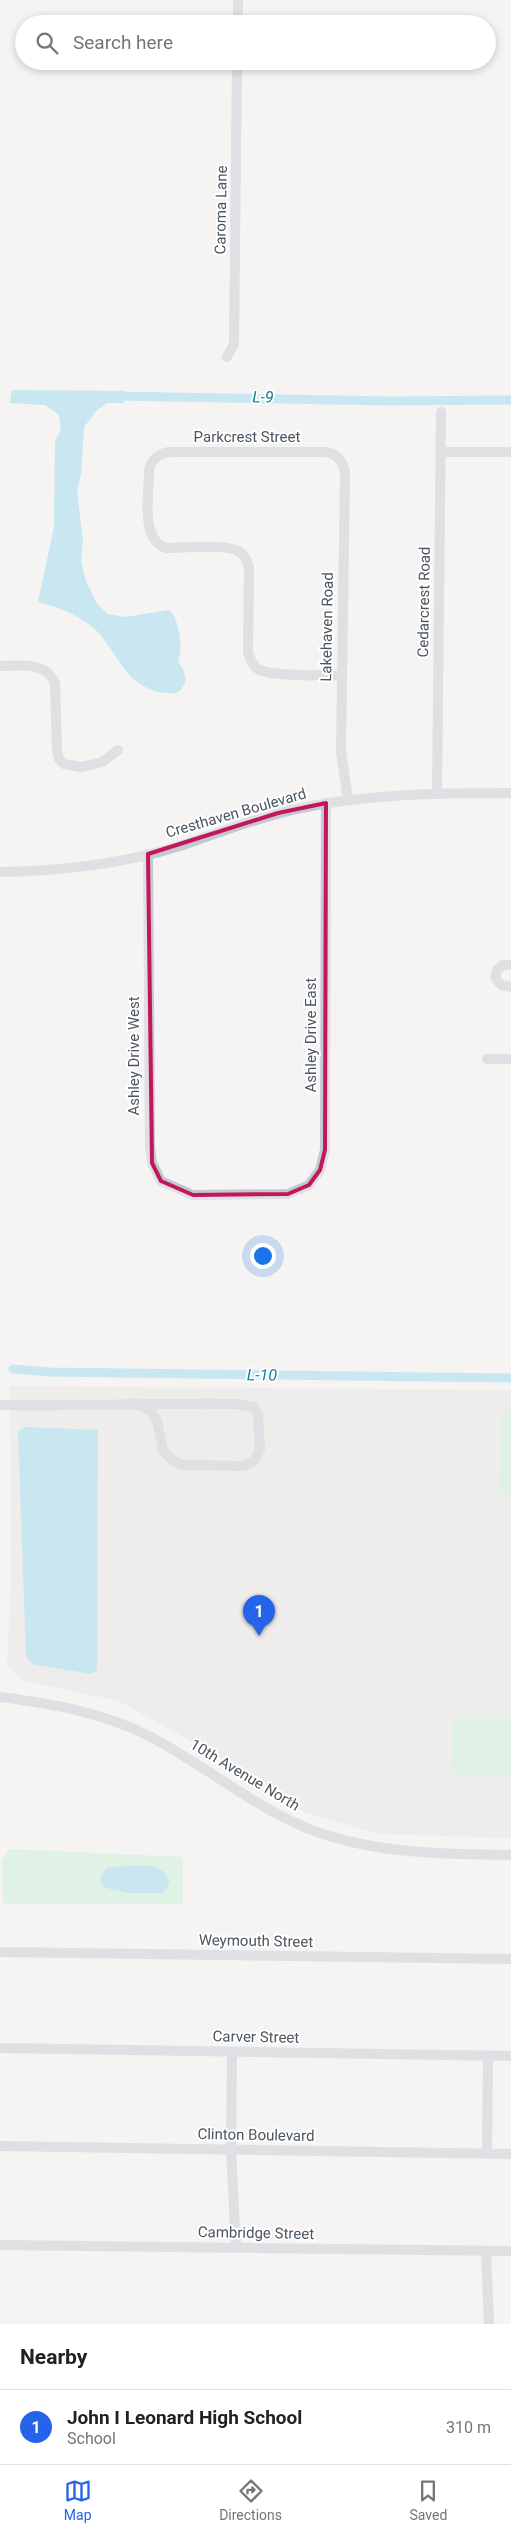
<!DOCTYPE html>
<html lang="en">
<head>
<meta charset="utf-8">
<style>
	:root { --surface:#fff; --page:#f2f2f2; --text:#202124; --muted:#757577; --line:#e0e0e0; --accent:#2563eb }
	body { margin:0; font-family:Roboto,sans-serif; background:var(--page); color:var(--text) }
	.you { position:absolute; left:262px; top:1255px; width:18px; height:18px; margin:-12px; border:4px solid #fff; border-radius:50%; background:#1a73e8; box-shadow:0 0 0 8px #1a73e833 }
	.badge { display:grid; place-items:center; width:32px; height:32px; border-radius:50%; background:var(--accent); color:#fff; font-size:16px; font-weight:700 }
	.pin { position:absolute; translate:-50% -41px; filter:drop-shadow(0 1px 2px #0008) }
	.pin::after { content:''; position:absolute; top:26px; width:18px; height:15px; background:inherit; clip-path:polygon(0 0,100% 0,50% 100%) }
	.list { margin:0; padding:0; list-style:none }
	h2 { display:flex; justify-content:space-between; align-items:center; height:65px; margin:0; padding:0 20px; font-size:21px }
	h2 small { font-size:16px; font-weight:400; color:var(--muted) }
	.list li { display:grid; grid-template-columns:32px 1fr auto; gap:15px; align-items:center; box-sizing:border-box; height:75px; padding:0 20px; border-top:1px solid var(--line) }
	.list b { display:block; font-size:19px; white-space:nowrap }
	.list p { margin:0; font-size:16px; white-space:nowrap; color:var(--muted) }
	.list em { font-size:16px; font-style:normal; color:var(--muted) }
	.icon { flex:none; width:28px; height:28px; fill:none; stroke:currentColor; stroke-width:2; stroke-linecap:round; stroke-linejoin:round }
	.map { position:relative; flex:none; width:511px; height:2324px; overflow:hidden }
	.search { position:absolute; background:var(--surface); box-shadow:0 2px 8px #0003; left:15px; right:15px; top:15px; height:55px; display:flex; align-items:center; gap:12px; box-sizing:border-box; padding:0 18px; border-radius:28px; color:var(--muted); font-size:19px }
	.sheet { height:140px; background:var(--surface) }
	nav { display:flex; justify-content:space-around; align-items:center; box-sizing:border-box; height:70px; border-top:1px solid var(--line); background:var(--surface); font-size:14px; color:var(--muted) }
	nav a { display:grid; justify-items:center; gap:2px }
	nav .on { color:var(--accent) }
	.map>svg:first-child { display:block }
	.education { fill:#e6e4e5 }
	.green { fill:#c3f1d5 }
	.water { fill:#90daee }
	.lines { fill:none; stroke-linecap:round; stroke-linejoin:round }
	.canal { stroke:#90daee; stroke-width:9 }
	.minor { stroke:#c1cad2; stroke-width:10 }
	.marked { fill:none; stroke:#c2185b; stroke-width:4; stroke-linejoin:round }
	.labels { text-anchor:middle; dominant-baseline:central; stroke-width:4; stroke-linejoin:round; paint-order:stroke }
	.street-label { font-size:15px; fill:#4a5661; stroke:#fff }
	.water-label { font-size:16px; font-style:italic; fill:#0c7c9b; stroke:#fff }
</style>
</head>
<body>
<div class="map">
<svg width="511" height="2324" viewBox="0 0 511 2324">
	<rect width="100%" height="100%" fill="#f5f3f3"/>
	<path class="education" d="M 10,1386 L 511,1390 L 511,1838 L 378,1834 L 304,1812 L 256,1778 L 119,1701 L 24,1681 L 7,1665 L 11,1580 Z"/>
	<g class="green">
		<path d="M 505,1410 L 511,1410 L 511,1494 L 499,1495 L 501,1415 Z"/>
		<path d="M 453,1717 L 511,1718 L 511,1777 L 451,1774 Z"/>
		<path d="M 10,1849 L 183,1857 L 183,1904 L 3,1904 L 2,1860 Z"/>
	</g>
	<g class="water">
		<path d="M 12,390 L 125,391 L 124,403 L 107,403 L 96,411 L 84,427 L 81,473 L 77,493 L 83,540 L 81,561 L 86,581 L 96,602 L 107,614 L 125,617 L 170,610 C 180,622 183,648 178,662 L 183,669 L 186,681 L 180,691 C 166,698 142,688 131,677 C 116,661 108,639 90,625 C 74,613 57,607 38,602 L 54,527 L 55,442 L 61,429 L 59,415 L 45,405 L 10,403 Z"/>
		<path d="M 25,1427 L 98,1430 L 97,1670 L 91,1674 L 32,1664 L 26,1656 L 18,1432 Z"/>
		<path d="M 148,1865 C 160,1869 165,1869 170,1883 L 163,1893 L 127,1893 L 106,1888 L 101,1882 L 101,1875 L 108,1867 Z"/>
	</g>
	<g class="lines">
		<g class="canal">
			<path d="M 113,396 L 390,401 L 511,400"/>
			<path d="M 13,1369 L 50,1372 L 511,1378"/>
		</g>
		<g class="minor">
			<path d="M 238,24 L 238,0"/>
			<path d="M 227,357 L 234,344 L 237,61"/>
			<path d="M 441,452 L 511,452"/>
			<path d="M 0,666 C 20,666 46,661 55,683 L 57,750 L 59,759 L 64,764 L 81,767 L 102,762 L 118,750"/>
			<path d="M 341,676 C 324,675 270,677 258,669 C 252,665 250,659 248,652 L 249,568 C 247,562 246,556 240,552 C 227,543 182,548 166,548 C 140,540 149,493 149,471 C 151,460 157,454 169,452 L 326,452 C 337,454 343,461 345,472 L 341,752 L 348,800"/>
			<path d="M 437,793 L 441,412"/>
			<path d="M 148,854 L 150,1147 L 152,1163 L 161,1181 L 193,1195 L 288,1194 L 309,1185 L 320,1170 L 325,1150 L 326,803"/>
			<path d="M 0,872 C 61,871 122,864 180,846 C 218,833 256,818 296,809 C 367,794 438,793 511,793"/>
			<path d="M 511,965 L 503,965 L 497,970 L 495,977 L 501,985 L 511,987"/>
			<path d="M 487,1059 L 511,1059"/>
			<path d="M 0,1405 C 79,1406 158,1403 237,1404 L 253,1407 L 258,1414 L 260,1449 L 255,1460 L 244,1466 L 181,1465 L 171,1459 L 163,1450 L 157,1421 L 150,1410 L 133,1403"/>
			<path d="M 0,1697 C 53,1704 101,1712 149,1736 C 207,1766 255,1809 317,1832 C 380,1854 445,1854 511,1855"/>
			<path d="M 0,1952 L 511,1959"/>
			<path d="M 0,2048 L 511,2056"/>
			<path d="M 232,2052 L 231,2150 L 236,2248"/>
			<path d="M 0,2146 L 511,2154"/>
			<path d="M 487,2153 L 488,2055"/>
			<path d="M 0,2245 L 511,2251"/>
			<path d="M 486,2251 L 489,2324"/>
		</g>
	</g>
	<path d="M0 0H511V2324H0ZM 326,803 L 325,1150 L 320,1170 L 309,1185 L 288,1194 L 193,1195 L 161,1181 L 152,1163 L 148,854 L 278,813 Z" fill="#f5f3f3" fill-opacity=".55" fill-rule="evenodd"/>
	<path class="marked" d="M 326,803 L 325,1150 L 320,1170 L 309,1185 L 288,1194 L 193,1195 L 161,1181 L 152,1163 L 148,854 L 278,813 Z"/>
	<g class="labels">
		<g class="street-label">
			<text transform="translate(221 210) rotate(-89)">Caroma Lane</text>
			<text x="247" y="437">Parkcrest Street</text>
			<text transform="translate(424 602) rotate(-89)">Cedarcrest Road</text>
			<text transform="translate(327 627) rotate(-89)">Lakehaven Road</text>
			<text transform="translate(236 813) rotate(-16)">Cresthaven Boulevard</text>
			<text transform="translate(311 1035) rotate(-90)">Ashley Drive East</text>
			<text transform="translate(134 1056) rotate(-90)">Ashley Drive West</text>
			<text transform="translate(245 1775) rotate(31)">10th Avenue North</text>
			<text transform="translate(256 1941) rotate(1)">Weymouth Street</text>
			<text transform="translate(256 2037) rotate(1)">Carver Street</text>
			<text transform="translate(256 2135) rotate(1)">Clinton Boulevard</text>
			<text transform="translate(256 2233) rotate(1)">Cambridge Street</text>
		</g>
		<g class="water-label">
			<text transform="translate(263 397) rotate(1)">L-9</text>
			<text transform="translate(262 1375) rotate(1)">L-10</text>
		</g>
	</g>
</svg>
<div class="you"></div>
<div class="pin badge" style="left:259px;top:1636px">1</div>
<div class="search"><svg class="icon" aria-label="search" viewBox="0 0 24 24"><circle cx="10" cy="10" r="6"/><path d="M15 15l6 6"/></svg>Search here</div>
</div>
<section class="sheet">
<h2>Nearby<small></small></h2>
<ul class="list">
<li><span class="badge">1</span><div><b>John I Leonard High School</b><p>School</p></div><em>310 m</em></li>
</ul>
</section>
<nav>
<a class="on"><svg class="icon" aria-label="map" viewBox="0 0 24 24"><path d="M3 6l6-2 6 2 6-2v14l-6 2-6-2-6 2zM9 4v14M15 6v14"/></svg>Map</a>
<a><svg class="icon" aria-label="directions" viewBox="0 0 24 24"><path d="M12 3l9 9-9 9-9-9zM9 14v-3h6M13 9l2 2-2 2"/></svg>Directions</a>
<a><svg class="icon" aria-label="saved" viewBox="0 0 24 24"><path d="M7 4h10v16l-5-4-5 4z"/></svg>Saved</a>
</nav>
</body>
</html>
